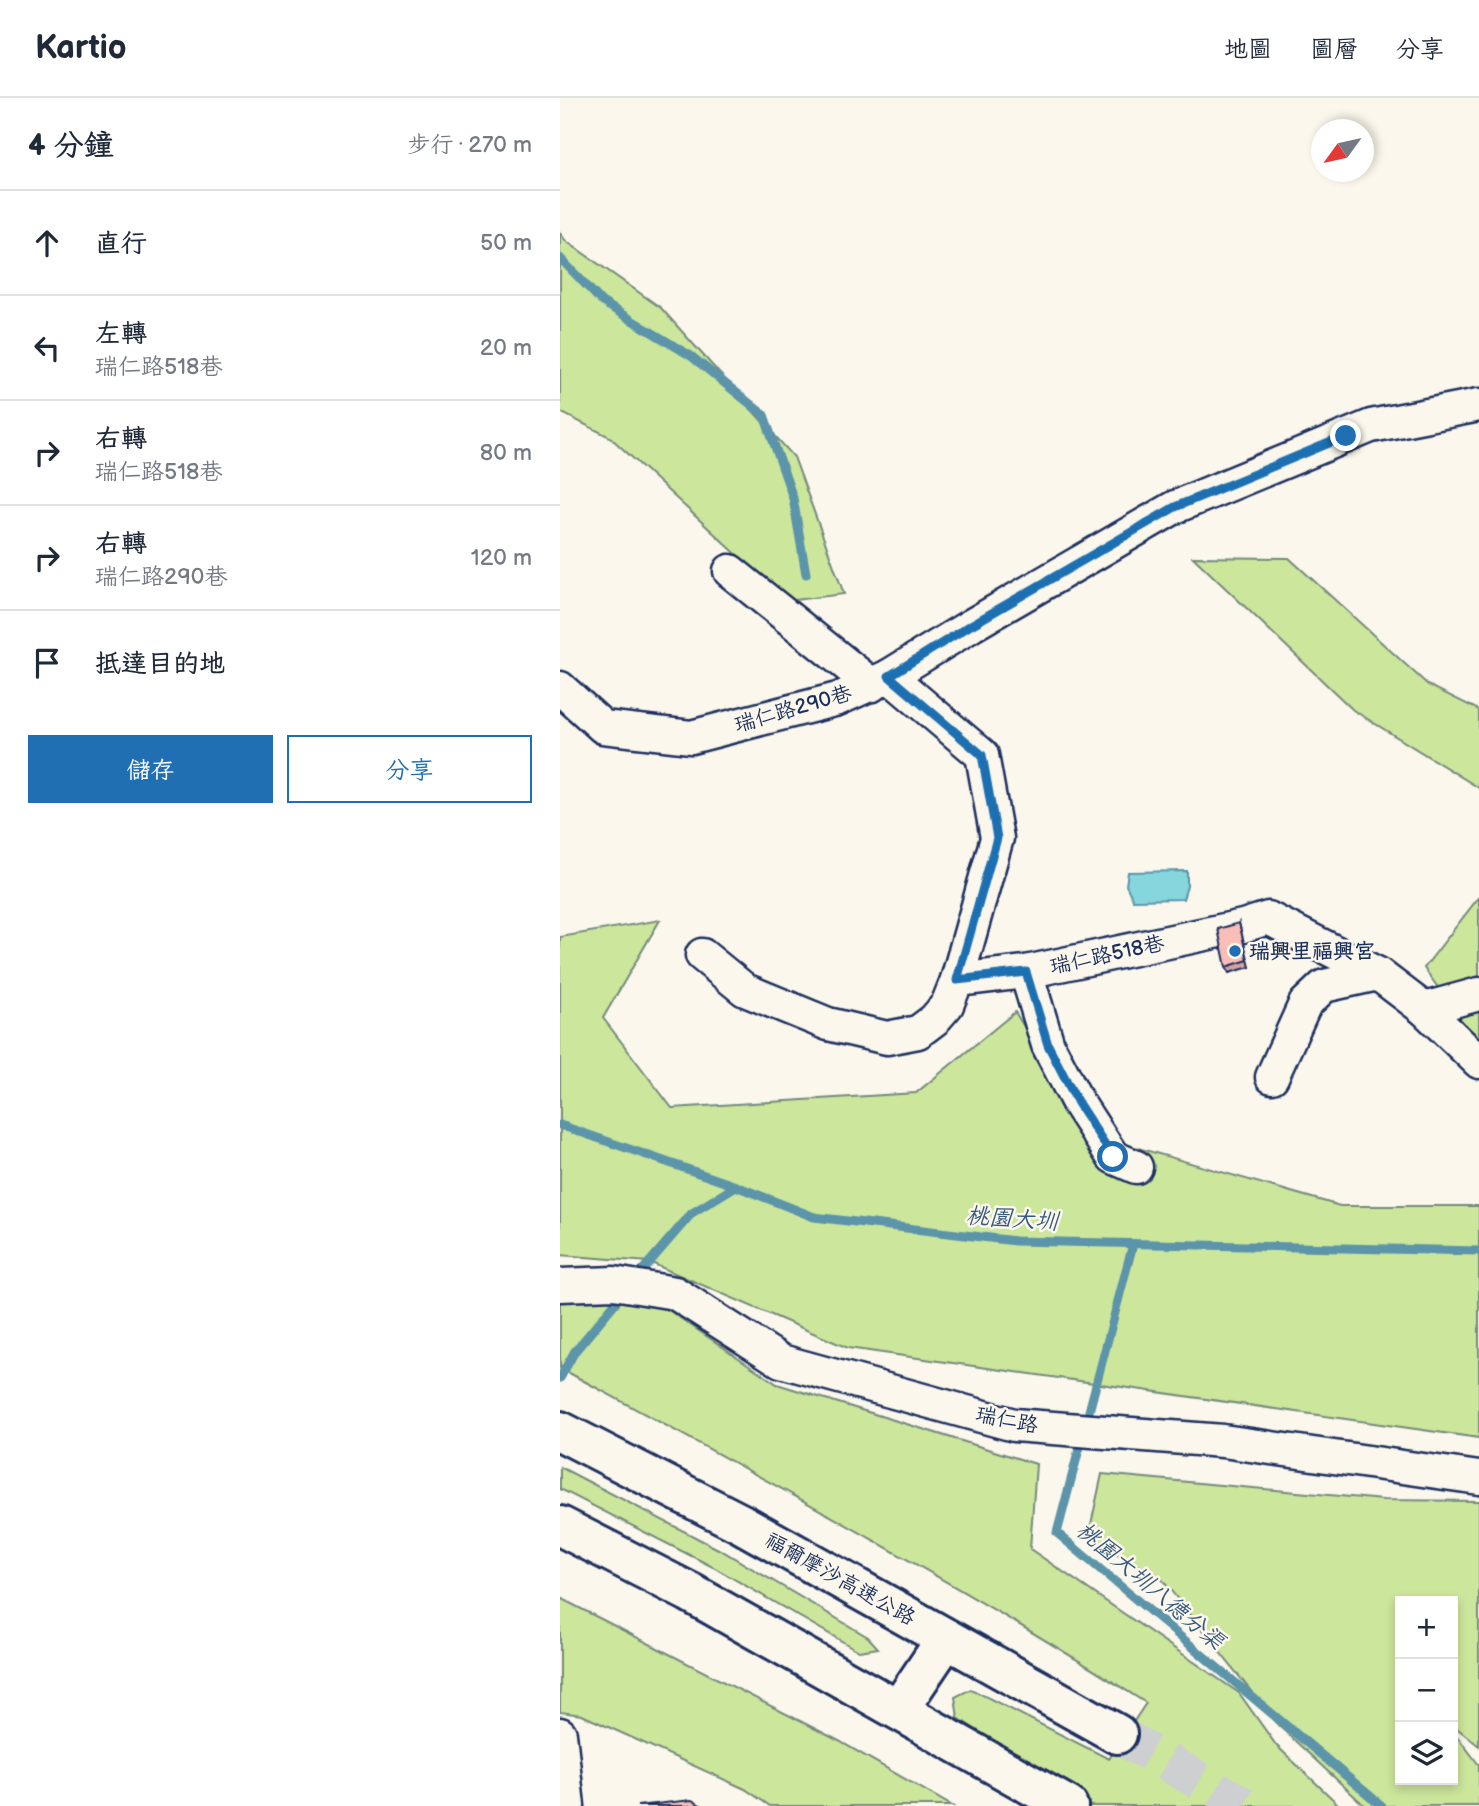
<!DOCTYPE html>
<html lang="zh-TW">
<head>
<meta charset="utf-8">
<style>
	:root { --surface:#fff; --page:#f6f6f7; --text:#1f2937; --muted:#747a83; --line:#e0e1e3; --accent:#1f6fb2 }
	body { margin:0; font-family:"Balsamiq Sans","LXGW WenKai TC",sans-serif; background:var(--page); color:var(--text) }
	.controls { position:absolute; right:21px; bottom:21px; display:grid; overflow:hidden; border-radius:0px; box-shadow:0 4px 10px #0003 }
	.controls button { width:63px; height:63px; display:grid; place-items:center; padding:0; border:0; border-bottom:2px solid var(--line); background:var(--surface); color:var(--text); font:35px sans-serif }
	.compass { position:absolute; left:751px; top:21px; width:63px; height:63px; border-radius:50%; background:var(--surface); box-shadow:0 4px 10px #0003; rotate:237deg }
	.stop { position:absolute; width:21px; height:21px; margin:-16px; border:5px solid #1f6fb2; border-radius:50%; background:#fff }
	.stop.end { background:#1f6fb2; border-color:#fff; box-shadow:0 2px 7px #0008 }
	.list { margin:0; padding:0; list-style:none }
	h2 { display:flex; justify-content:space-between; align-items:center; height:91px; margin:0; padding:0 28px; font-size:30px }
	h2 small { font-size:23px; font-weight:400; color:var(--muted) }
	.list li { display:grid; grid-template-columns:46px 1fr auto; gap:21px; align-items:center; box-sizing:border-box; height:105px; padding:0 28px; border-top:2px solid var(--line) }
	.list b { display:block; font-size:26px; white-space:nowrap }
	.list p { margin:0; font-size:23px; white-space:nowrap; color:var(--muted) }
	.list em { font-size:23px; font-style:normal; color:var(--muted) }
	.actions { display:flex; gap:14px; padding:21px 28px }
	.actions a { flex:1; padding:16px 0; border:2px solid var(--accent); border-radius:0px; text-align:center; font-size:24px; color:var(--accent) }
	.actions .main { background:var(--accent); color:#fff }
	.icon { flex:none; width:38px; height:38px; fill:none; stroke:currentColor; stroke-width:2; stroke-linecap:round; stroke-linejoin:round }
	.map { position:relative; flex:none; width:919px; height:1708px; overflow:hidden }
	header { display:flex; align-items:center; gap:42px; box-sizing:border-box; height:98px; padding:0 35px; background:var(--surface); border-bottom:2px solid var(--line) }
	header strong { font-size:33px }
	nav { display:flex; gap:38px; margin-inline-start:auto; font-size:24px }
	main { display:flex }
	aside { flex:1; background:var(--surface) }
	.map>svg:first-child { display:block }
	.green { fill:#cce69c; stroke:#748a7d; stroke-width:2 }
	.water { fill:#86d7dd; stroke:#5b94aa; stroke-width:2 }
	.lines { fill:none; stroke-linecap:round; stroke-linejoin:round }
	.stream { stroke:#5b94aa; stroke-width:9 }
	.highway-tunnel { stroke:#cecfd0; stroke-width:38; stroke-dasharray:38 19; stroke-linecap:butt }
	.minor-casing { stroke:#1b2f5e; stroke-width:37 }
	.highway-casing { stroke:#1b2f5e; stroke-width:44 }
	.minor { stroke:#fbf7ec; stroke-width:32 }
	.highway { stroke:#fbf7ec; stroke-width:38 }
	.wall { fill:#d7a39e; stroke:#1b2f5e; stroke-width:2 }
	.building { fill:#fabeb8; stroke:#1b2f5e; stroke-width:2 }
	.route { stroke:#1f6fb2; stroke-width:9 }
	.poi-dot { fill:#1f6fb2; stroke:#fbf7ec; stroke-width:2.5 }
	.labels { text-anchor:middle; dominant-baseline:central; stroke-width:5; stroke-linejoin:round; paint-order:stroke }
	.street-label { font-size:21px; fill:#1b2f5e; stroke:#fbf7ec }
	.poi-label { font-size:21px; font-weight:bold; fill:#1b2f5e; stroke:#fbf7ec; text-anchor:start }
	.water-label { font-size:23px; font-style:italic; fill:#36597e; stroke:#fbf7ec }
</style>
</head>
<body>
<header>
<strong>Kartio</strong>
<nav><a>地圖</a><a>圖層</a><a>分享</a></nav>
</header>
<main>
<aside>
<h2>4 分鐘<small>步行 · 270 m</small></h2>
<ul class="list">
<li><svg class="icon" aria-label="ahead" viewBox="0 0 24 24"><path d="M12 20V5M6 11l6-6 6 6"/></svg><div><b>直行</b></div><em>50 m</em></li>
<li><svg class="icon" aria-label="left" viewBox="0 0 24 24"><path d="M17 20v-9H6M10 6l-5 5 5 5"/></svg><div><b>左轉</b><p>瑞仁路518巷</p></div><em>20 m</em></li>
<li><svg class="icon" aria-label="right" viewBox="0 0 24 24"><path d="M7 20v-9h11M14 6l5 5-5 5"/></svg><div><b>右轉</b><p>瑞仁路518巷</p></div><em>80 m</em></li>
<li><svg class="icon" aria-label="right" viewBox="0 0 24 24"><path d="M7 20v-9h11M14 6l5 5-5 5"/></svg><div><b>右轉</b><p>瑞仁路290巷</p></div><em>120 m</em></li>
<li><svg class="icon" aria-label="arrive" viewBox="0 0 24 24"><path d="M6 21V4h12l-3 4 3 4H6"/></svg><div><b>抵達目的地</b></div></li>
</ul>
<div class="actions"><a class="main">儲存</a><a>分享</a></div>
</aside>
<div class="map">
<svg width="919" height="1708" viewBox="0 0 919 1708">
	<rect width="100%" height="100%" fill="#fbf7ec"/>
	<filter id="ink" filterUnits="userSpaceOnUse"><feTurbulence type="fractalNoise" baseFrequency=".0143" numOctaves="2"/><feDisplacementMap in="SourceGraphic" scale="14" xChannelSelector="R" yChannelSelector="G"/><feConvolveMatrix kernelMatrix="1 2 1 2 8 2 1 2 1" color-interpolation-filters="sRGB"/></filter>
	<g filter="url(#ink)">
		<g class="green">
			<path d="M 0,135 L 6,143 L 101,210 L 234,359 L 284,496 L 227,503 L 50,339 L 0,314 Z"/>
			<path d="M 633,459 L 729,460 L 868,587 L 919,612 L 919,690 L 793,612 Z"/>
			<path d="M 919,799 L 919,947 L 864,870 Z"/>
			<path d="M 100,822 L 43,920 L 112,1010 L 356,995 L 455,914 L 529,1036 L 780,1108 L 919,1108 L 919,1340 L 288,1250 L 89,1164 L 0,1157 L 0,839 Z"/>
			<path d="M 0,1201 L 95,1203 L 217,1286 L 476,1366 L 470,1451 L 679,1595 L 716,1647 L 780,1708 L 519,1708 L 523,1701 L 398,1620 L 395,1599 L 411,1591 L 549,1661 L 586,1605 C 397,1484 197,1377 0,1270 Z"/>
			<path d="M 0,1369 L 164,1454 L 308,1539 L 318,1550 L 299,1553 L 153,1469 L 0,1391 Z"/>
			<path d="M 542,1376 L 823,1402 L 919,1403 L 919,1648 L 893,1627 L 893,1503 L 840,1503 L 840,1682 L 893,1682 L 893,1633 L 919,1667 L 919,1708 L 805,1708 L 718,1627 L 600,1479 L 528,1440 Z"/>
			<path d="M 0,1500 L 279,1643 L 392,1708 L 210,1708 L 185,1691 L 22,1617 L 0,1614 Z"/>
		</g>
		<path class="water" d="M 627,773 L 627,788 L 623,801 L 573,802 L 566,787 L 568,774 Z"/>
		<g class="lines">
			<g class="stream">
				<path d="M 0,160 L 42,204 L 131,258 L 204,317 L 233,400 L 246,476"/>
				<path d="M 0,1027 L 176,1088 L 254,1119 L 455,1143 L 919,1153"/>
				<path d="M 573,1146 L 497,1435 L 822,1708"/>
				<path d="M 75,1181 L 132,1115 L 176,1088"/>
				<path d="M 0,1280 L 15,1253 L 64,1194"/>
			</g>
			<path class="highway-tunnel" d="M 557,1636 L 684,1708"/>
			<g class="minor-casing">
				<g id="minor">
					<path d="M 170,473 L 312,587"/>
					<path d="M 329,578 L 422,657 L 437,740 L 397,882 L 466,874 L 683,828 L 708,820 L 818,876 L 864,911 L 919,964"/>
					<path d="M 0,590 L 43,629 L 131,639 L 278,601 L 329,578 L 412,527 L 615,409 L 811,328 L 919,307"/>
					<path d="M 142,857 L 185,892 L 268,926 L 327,940 L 358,934 L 374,922 L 387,907 L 397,882"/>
					<path d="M 466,874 L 488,947 L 518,1005 L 553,1059 L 576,1069"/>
					<path d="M 864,911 L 919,896"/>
					<path d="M 712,979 L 745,906 L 764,888 L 818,876"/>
					<path d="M 0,1187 L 54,1185 L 115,1195 L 221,1263 L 454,1327 L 663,1343 L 919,1380"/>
					<path d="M 0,1636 L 8,1708"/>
				</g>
			</g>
			<g class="highway-casing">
				<g id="highway">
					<path d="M 0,1333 L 182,1426 L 557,1636"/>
					<path d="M 0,1428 L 129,1494 L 508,1708"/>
					<path d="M 339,1611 L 386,1541"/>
				</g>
			</g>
			<use href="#minor" class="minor"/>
			<use href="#highway" class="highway"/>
		</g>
		<path class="wall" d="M 679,825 L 690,869 L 669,875 L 666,869 Z"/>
		<g class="building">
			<path d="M 679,825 L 688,862 L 666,869 L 658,831 Z"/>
			<path d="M 132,1702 L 142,1708 L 77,1708 Z"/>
		</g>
	</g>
	<g class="lines" filter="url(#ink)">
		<path class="route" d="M 553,1059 L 518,1005 L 488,947 L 466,874 L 397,882 L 437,740 L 422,657 L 329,578 L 411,527 L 615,409 L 786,338"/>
	</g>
	<circle class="poi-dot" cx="675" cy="853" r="7"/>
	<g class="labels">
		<g class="street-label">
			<text transform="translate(233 611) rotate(-16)">瑞仁路290巷</text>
			<text transform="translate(547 857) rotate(-12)">瑞仁路518巷</text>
			<text transform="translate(447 1322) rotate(11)">瑞仁路</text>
			<text transform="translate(280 1481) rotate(29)">福爾摩沙高速公路</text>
		</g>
		<g class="poi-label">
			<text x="689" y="853">瑞興里福興宮</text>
		</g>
		<g class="water-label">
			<text transform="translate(452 1121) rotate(4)">桃園大圳</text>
			<text transform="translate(590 1488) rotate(40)">桃園大圳八德分渠</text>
		</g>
	</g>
</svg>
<div class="controls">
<button>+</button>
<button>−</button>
<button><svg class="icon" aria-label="layers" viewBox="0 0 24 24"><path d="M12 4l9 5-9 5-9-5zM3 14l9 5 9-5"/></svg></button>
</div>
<svg class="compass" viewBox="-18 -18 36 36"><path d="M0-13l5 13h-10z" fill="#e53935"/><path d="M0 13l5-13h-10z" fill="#747a83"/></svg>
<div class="stop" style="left:553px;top:1059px"></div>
<div class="stop end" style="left:786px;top:338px"></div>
</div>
</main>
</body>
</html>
